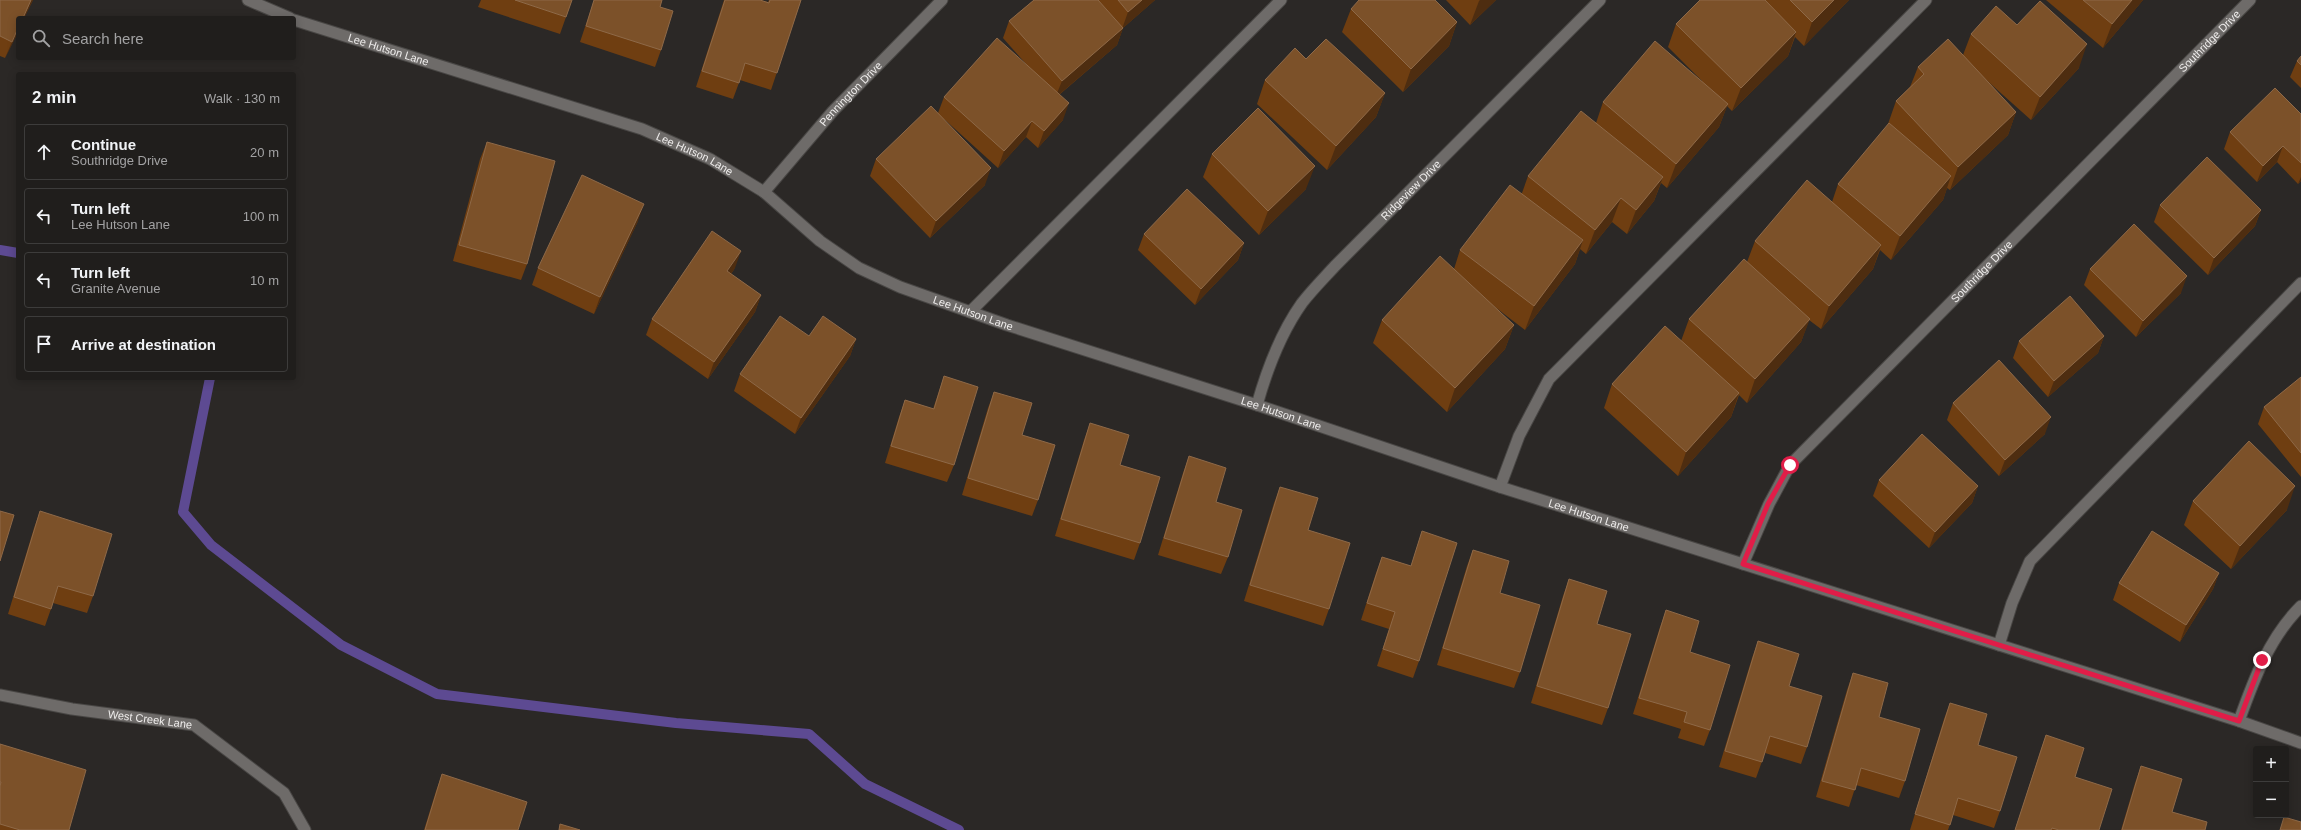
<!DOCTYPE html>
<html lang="en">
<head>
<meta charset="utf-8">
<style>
	:root { --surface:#201e1c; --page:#2d2b29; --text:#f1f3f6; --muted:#a2a2a3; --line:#3d3c3b }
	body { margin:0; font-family:Arial,sans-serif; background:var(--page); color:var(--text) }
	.controls { position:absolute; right:12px; bottom:12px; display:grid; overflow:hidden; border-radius:4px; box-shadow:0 2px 10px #0003 }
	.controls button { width:36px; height:36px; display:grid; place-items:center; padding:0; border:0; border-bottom:1px solid var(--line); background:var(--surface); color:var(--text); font:20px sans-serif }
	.stop { position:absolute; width:12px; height:12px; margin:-9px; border:3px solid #e11d48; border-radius:50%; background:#fff }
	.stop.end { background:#e11d48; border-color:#fff; box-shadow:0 1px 4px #0008 }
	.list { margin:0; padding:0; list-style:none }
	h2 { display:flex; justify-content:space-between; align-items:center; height:52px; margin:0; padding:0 16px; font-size:17px }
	h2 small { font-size:13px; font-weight:400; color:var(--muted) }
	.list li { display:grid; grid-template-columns:26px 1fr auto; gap:12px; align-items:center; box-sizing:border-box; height:56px; margin:0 8px 8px; padding:0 8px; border:1px solid var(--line); border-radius:4px }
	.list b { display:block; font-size:15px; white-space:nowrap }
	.list p { margin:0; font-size:13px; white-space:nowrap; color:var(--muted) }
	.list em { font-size:13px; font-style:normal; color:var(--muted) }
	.icon { flex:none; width:22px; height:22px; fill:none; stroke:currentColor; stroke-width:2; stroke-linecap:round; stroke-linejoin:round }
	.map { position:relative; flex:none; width:2301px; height:830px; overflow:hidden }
	.search { position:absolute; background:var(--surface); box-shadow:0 2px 10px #0003; left:16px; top:16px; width:280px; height:44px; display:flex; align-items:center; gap:10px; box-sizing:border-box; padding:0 14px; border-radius:4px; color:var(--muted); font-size:15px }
	.panel { position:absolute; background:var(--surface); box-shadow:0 2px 10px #0003; left:16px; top:72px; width:280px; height:308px; border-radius:4px }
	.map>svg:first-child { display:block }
</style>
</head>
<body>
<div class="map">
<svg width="2301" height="830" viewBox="0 0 2301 830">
	<rect width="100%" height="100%" fill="#2b2826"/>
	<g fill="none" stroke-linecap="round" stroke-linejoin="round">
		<path stroke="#5d4a92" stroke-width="10" d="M0,250L18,253
			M210,378L183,512L211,545L341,645L437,694L676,723L809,734L865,784L959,830"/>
		<defs>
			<path id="service" d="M970,312L1281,0
				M1500,487L1519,436L1549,379L1926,0
				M1999,645L2012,603L2030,561L2301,283"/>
			<g id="minor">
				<path d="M248,0L290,18"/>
				<path id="s1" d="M294,20L642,129L710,159L764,192L820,241L859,268L900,287L1007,325L1257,405L1500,487L2239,721L2301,743"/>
				<path id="s2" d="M764,192L833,111L942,0"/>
				<path id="s3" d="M1257,405C1267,369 1280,334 1302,303C1312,290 1324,278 1335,266L1600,0"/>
				<path id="s4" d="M1743,564L1769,504L1790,465L2250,0"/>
				<path id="s5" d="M0,695L72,709L194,725L284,793L305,830"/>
				<path d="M2239,721C2254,679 2269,638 2301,606"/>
			</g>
		</defs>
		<use href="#service" stroke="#484644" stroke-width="13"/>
		<use href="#minor" stroke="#484644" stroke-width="13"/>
		<use href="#service" stroke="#6e6b69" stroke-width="11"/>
		<use href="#minor" stroke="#6e6b69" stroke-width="11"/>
	</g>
	<path fill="#6f3e11" d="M0,0H33L24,18H18V32L5,58L0,56Z
		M481,0H572L560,34L478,7Z
		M594,0H662L660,7L661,50L655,67L580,42Z
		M724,0H760L768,2L769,0H801L771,90L740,80L733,99L696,87Z
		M1034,0H1155L1123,28L1117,45L1059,95L1063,120L1038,148L1026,137L998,168L944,119L985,185L930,238L870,176L876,159L938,113L944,97L1027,65L1003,38L1009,21Z
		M1446,0H1496L1470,25Z
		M1700,0H1849L1804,46L1795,37L1788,56L1732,111L1727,106L1719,127L1667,188L1661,183L1654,201L1627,234L1612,222L1586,254L1580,249L1575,264L1525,330L1491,304L1514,325L1505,349L1447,412L1373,343L1382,320L1454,269L1460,250L1522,193L1528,176L1596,123L1603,102L1702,81L1668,47L1676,24Z
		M2046,0H2143L2103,48Z
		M1351,9L1457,22L1449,46L1403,92L1342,32Z
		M2017,25L2079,68L2031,120L1984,78L2016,112L2008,135L1950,190L1947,188L1943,200L1891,260L1880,250L1873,269L1821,329L1809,320L1801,342L1747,403L1739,395L1731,417L1678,476L1604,408L1612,384L1681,341L1689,319L1747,262L1755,241L1832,202L1838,184L1888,125V124L1896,101L1910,87L1918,67L1963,55L1971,34Z
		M2301,56V88L2290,77L2297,61Z
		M1306,59L1385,93L1376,117L1327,170L1257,104L1265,80Z
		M2301,114V181L2298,184L2277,162L2257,182L2224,149L2230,132Z
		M487,142L527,264L521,280L453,261L480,159Z
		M1212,154L1306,189L1259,235L1203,177Z
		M2160,205L2261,210L2255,226L2208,275L2154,222Z
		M638,221L594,314L532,285L538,268Z
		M1144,234L1244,243L1238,260L1195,305L1138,250Z
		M735,268L731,274L761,295L755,312L708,379L646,335L652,319Z
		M2090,269L2181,293L2136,337L2084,285Z
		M809,336L856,339L850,356L795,434L734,391L740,374Z
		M2104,336L2098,353L2048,397L2013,358L2019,341Z
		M944,376L954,465L947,482L885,463L899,417L905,400L933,409Z
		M2301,377V477L2258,424L2264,407Z
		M994,392L1022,435L1038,500L1032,516L962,495L988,408Z
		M1953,403L2045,434L1999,476L1947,420Z
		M1090,423L1120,465L1140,543L1134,560L1055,536L1084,440Z
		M1189,456L1216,502L1228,557L1221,574L1158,555L1183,473Z
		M1879,480L1978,486L1972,503L1929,548L1873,496Z
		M1280,487L1308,530L1329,609L1323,626L1244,601L1274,503Z
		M2193,501L2287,510L2231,569L2184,525Z
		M40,511L93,596L87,613L53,603L45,626L8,614L34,528Z
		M1422,531L1419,661L1413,678L1377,666L1389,629L1361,620L1376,573L1382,557L1411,566Z
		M1473,550L1500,593L1520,672L1514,688L1437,665L1467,566Z
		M2219,573L2213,589L2180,642L2113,600L2119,583Z
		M1569,579L1597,624L1608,708L1602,725L1531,703L1563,596Z
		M1666,610L1690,652L1710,730L1704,746L1678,738L1681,729L1633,714L1660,627Z
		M1758,641L1789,686L1807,747L1801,764L1765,753L1756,778L1719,767L1752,658Z
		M1853,673L1879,717L1905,781L1899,798L1856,785L1849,807L1816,797L1847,690Z
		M1950,703L1978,745L2000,811L1994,828L1953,815L1948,830H1910L1944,719Z
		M2046,735L2075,777L2099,830H2015L2040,752Z
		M0,744L69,830H0Z
		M2141,766L2172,812L2205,830H2121L2135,783Z
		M442,774L518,830H424L436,791Z"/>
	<path fill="#4e2d10" d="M31,0H33L24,18H23Z
		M1142,0H1155L1123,28L1117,45L1055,98L1062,81L1122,29L1128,12Z
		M1480,0H1496L1470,25L1479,1Z
		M1834,0H1849L1804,46L1812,22Z
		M2132,0H2143L2103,48L2112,24Z
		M1457,22L1449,46L1403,92L1411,69Z
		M18,28V32L5,58L12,42Z
		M1796,32L1788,56L1732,111L1741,88Z
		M2087,44L2079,68L2031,120L2040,97Z
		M1385,93L1376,117L1327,170L1336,146Z
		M1069,103L1063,120L1038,148L1044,131Z
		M1728,104L1719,127L1667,188L1676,164Z
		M2016,112L2008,135L1950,190L1958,167Z
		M1032,121L1026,137L998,168L1004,151Z
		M2283,146L2277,162L2257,182L2263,166Z
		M1315,166L1306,189L1259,235L1268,211Z
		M991,168L985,185L930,238L936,221Z
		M1951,176L1943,200L1891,260L1900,236Z
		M1663,177L1654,201L1627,234L1636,210Z
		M2301,177V181L2298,184Z
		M1621,198L1612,222L1586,254L1595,230Z
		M644,204L638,221L594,314L600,297Z
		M2261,210L2255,226L2208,275L2214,258Z
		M1583,240L1575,264L1525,330L1534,306Z
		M1244,243L1238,260L1195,305L1201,289Z
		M1881,245L1873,269L1821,329L1829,306Z
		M741,251L735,268L721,288L727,271Z
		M2187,276L2181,293L2136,337L2143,321Z
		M761,295L755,312L708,379L714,362Z
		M1810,319L1801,342L1747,403L1755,379Z
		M1514,325L1505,349L1447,412L1455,388Z
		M2104,336L2098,353L2048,397L2054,381Z
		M856,339L850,356L795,434L801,418Z
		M1739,393L1731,417L1678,476L1686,452Z
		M2051,417L2045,434L1999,476L2005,460Z
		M1978,486L1972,503L1929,548L1935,532Z
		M2295,486L2287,510L2231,569L2240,546Z
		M2219,573L2213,589L2180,642L2186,625Z"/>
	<path fill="#7c5129" stroke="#8e6948" d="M0,0H31L23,18H18V28L12,42L0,36Z
		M515,0H572L566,17Z
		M594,0H662L660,7L673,11L661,50L586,26Z
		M725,0H760L769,3L770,0H801L777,73L745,63L739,83L702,71Z
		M1034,0H1098L1123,28L1062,81L1009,21Z
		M1118,0H1142L1128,12Z
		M1359,0H1435L1457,22L1411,69L1351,9Z
		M1700,0H1765L1796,32L1741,88L1676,24Z
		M1790,0H1834L1812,22Z
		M2083,0H2132L2112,24Z
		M2040,1L2087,44L2040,97L1971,34L1996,6L2017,25Z
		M997,38L1069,103L1044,131L1032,121L1004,151L944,97Z
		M1326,39L1385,93L1336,146L1265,80L1295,48L1306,59Z
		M1948,39L2016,112L1958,167L1896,101L1924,74L1918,67Z
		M1655,41L1728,104L1676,164L1603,102Z
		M2301,56V65L2297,61Z
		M2275,88L2301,114V163L2283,146L2263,166L2230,132Z
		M931,106L991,168L936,221L876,159Z
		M1258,108L1315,166L1268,211L1212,154Z
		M1581,111L1663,177L1636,210L1621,198L1595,230L1528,176Z
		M1889,123L1951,176L1900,236L1838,184Z
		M487,142L555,161L527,264L459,245Z
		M2207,157L2261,210L2214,258L2160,205Z
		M582,175L644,204L600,297L538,268Z
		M1807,180L1881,245L1829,306L1755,241Z
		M1510,185L1583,240L1534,306L1460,250Z
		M1187,189L1244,243L1201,289L1144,234Z
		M2134,224L2187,276L2143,321L2090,269Z
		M712,231L741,251L727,271L761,295L714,362L652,319Z
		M1440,256L1514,325L1455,388L1382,320Z
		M1744,259L1810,319L1755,379L1689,319Z
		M2070,296L2104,336L2054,381L2019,341Z
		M780,316L809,336L823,316L856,339L801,418L740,374Z
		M1665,326L1739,393L1686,452L1612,384Z
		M1999,360L2051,417L2005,460L1953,403Z
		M944,376L978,387L954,465L891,446L905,400L934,409Z
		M2301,377V453L2264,407Z
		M994,392L1032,403L1022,435L1055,445L1038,500L968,478Z
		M1090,423L1129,435L1120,465L1160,477L1140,543L1061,519Z
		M1922,434L1978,486L1935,532L1879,480Z
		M2249,441L2295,486L2240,546L2193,501Z
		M1189,456L1226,468L1216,502L1242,510L1228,557L1164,538Z
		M1280,487L1318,498L1308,530L1350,543L1329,609L1250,585Z
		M0,511L14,515L0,561Z
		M40,511L112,534L93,596L58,586L51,609L14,597Z
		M1422,531L1457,543L1419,661L1383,649L1395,612L1367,603L1382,557L1411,566Z
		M2152,531L2219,573L2186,625L2119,583Z
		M1473,550L1509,561L1500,593L1540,605L1520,672L1443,648Z
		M1569,579L1607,591L1597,624L1631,634L1608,708L1537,686Z
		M1666,610L1699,621L1690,652L1730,665L1710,730L1684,722L1687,712L1639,698Z
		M1758,641L1799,654L1789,686L1822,696L1807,747L1770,736L1762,762L1725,751Z
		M1853,673L1888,683L1879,717L1920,729L1905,781L1861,768L1855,790L1822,781Z
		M1950,703L1987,714L1978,745L2017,757L2000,811L1958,798L1950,825L1915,814Z
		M2046,735L2084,748L2075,777L2112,789L2099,830H2059L2052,828L2051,830H2015Z
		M0,744L86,770L69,830H20L0,824V786L1,782H0Z
		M2141,766L2182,779L2172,812L2207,822L2205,830H2122Z
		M442,774L527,802L518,830H425Z
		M2284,817L2301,822V830H2280Z
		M560,824L580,830H559Z"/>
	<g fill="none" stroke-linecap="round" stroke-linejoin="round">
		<path stroke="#e11d48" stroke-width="5" d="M1790,465L1768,504L1743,564L2239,721L2262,660"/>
	</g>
	<g text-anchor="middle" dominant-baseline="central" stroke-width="3.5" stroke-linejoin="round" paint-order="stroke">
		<g font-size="11" fill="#efedec" stroke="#211e1d">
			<text stroke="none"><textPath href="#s4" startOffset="706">Southridge Drive</textPath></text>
			<text stroke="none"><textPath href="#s1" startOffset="99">Lee Hutson Lane</textPath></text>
			<text stroke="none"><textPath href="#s2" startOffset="131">Pennington Drive</textPath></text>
			<text stroke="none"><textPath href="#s1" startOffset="423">Lee Hutson Lane</textPath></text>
			<text stroke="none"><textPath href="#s3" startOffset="269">Ridgeview Drive</textPath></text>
			<text stroke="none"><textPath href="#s4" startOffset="382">Southridge Drive</textPath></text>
			<text stroke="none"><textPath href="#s1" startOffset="747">Lee Hutson Lane</textPath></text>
			<text stroke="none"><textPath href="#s1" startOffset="1071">Lee Hutson Lane</textPath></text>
			<text stroke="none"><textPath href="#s1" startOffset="1395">Lee Hutson Lane</textPath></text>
			<text stroke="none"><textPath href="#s5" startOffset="152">West Creek Lane</textPath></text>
		</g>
	</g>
</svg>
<div class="controls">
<button>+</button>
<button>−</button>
</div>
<div class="stop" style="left:1790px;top:465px"></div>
<div class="stop end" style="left:2262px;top:660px"></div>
<div class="search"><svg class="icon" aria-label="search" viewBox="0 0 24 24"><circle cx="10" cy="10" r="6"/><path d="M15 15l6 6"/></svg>Search here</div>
<section class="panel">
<h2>2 min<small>Walk · 130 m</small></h2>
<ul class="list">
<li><svg class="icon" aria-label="ahead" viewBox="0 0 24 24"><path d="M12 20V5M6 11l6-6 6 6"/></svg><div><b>Continue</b><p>Southridge Drive</p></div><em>20 m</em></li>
<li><svg class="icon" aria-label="left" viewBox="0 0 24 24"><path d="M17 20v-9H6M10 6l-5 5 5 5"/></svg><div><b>Turn left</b><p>Lee Hutson Lane</p></div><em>100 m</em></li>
<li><svg class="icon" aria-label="left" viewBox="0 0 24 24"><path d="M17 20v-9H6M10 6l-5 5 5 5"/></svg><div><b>Turn left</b><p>Granite Avenue</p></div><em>10 m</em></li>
<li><svg class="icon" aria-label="arrive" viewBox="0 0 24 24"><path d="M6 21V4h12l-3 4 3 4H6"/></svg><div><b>Arrive at destination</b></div></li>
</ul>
</section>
</div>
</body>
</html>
